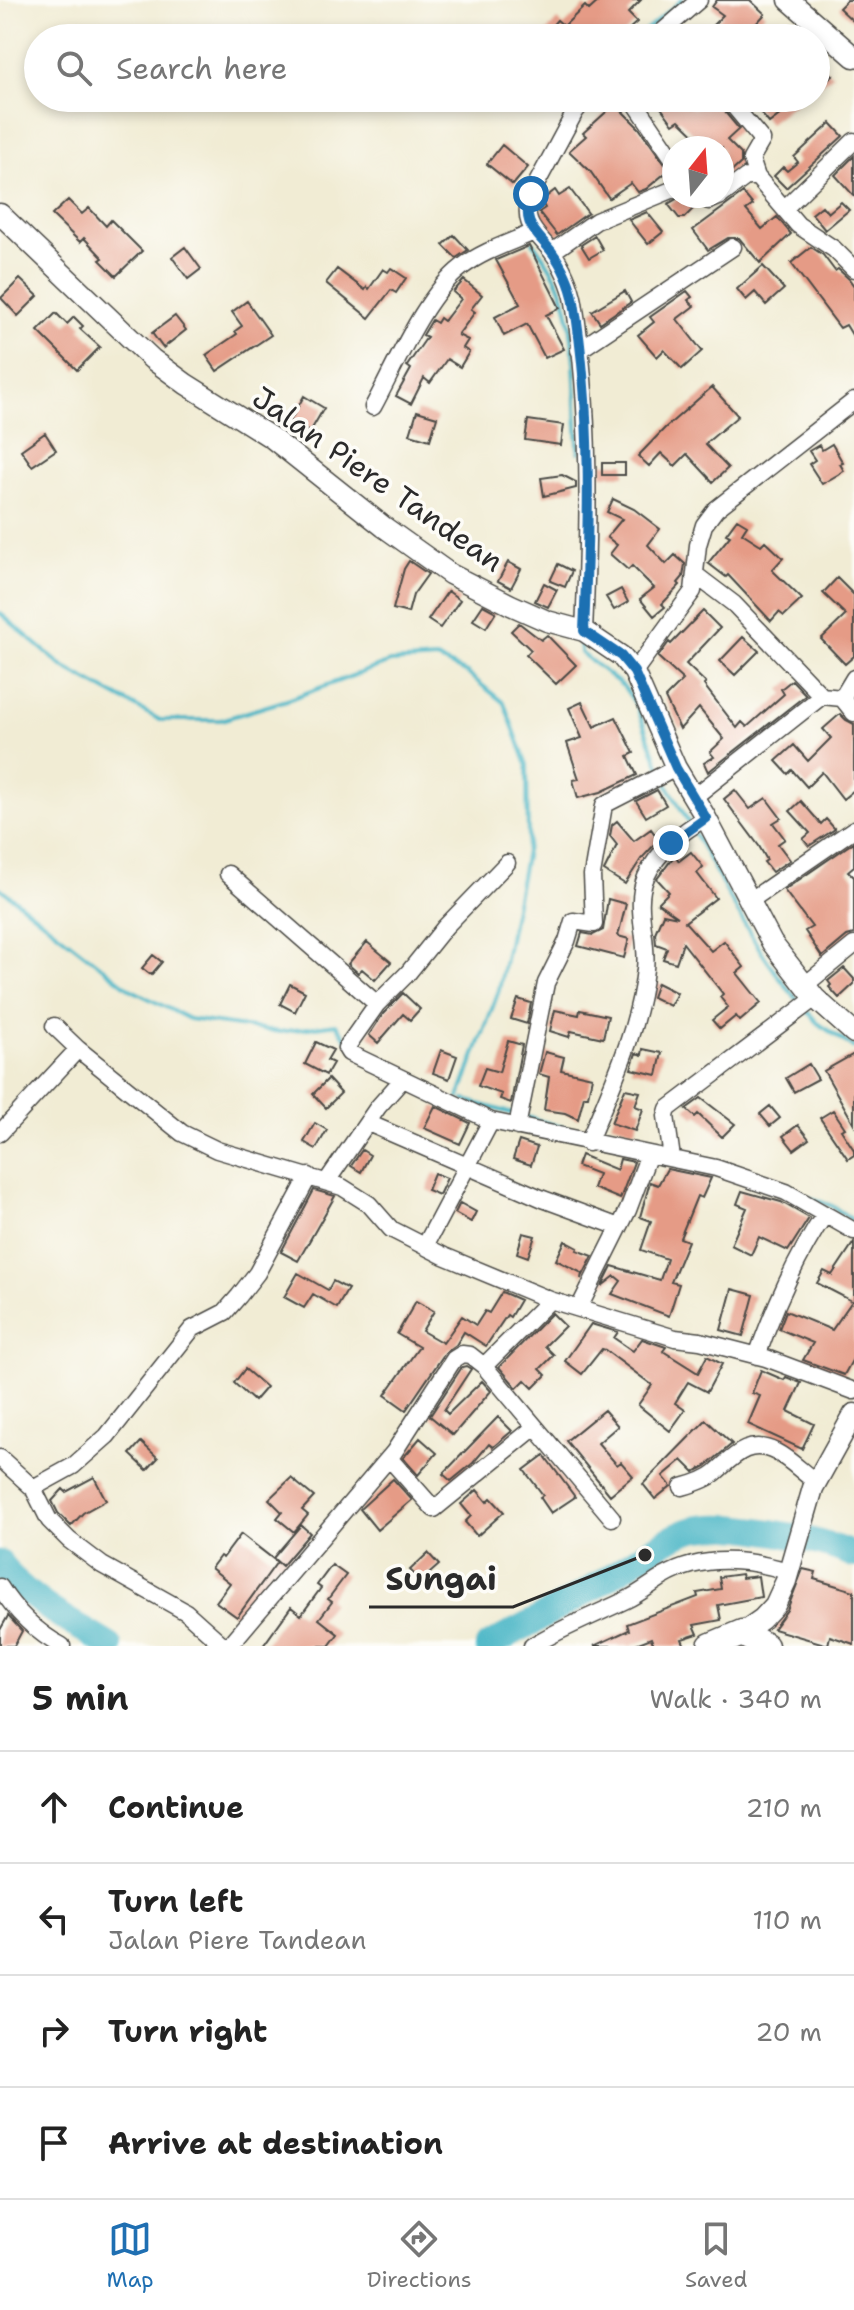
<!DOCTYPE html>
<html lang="en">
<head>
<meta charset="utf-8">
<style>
	:root { --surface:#fff; --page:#f2f2f2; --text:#222; --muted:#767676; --line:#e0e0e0; --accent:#1f6fb2 }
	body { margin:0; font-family:"Shantell Sans",sans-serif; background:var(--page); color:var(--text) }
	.compass { position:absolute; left:662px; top:136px; width:72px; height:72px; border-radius:50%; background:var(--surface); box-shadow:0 4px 12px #0003; rotate:17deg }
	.stop { position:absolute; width:24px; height:24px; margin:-18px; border:6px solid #1f6fb2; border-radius:50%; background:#fff }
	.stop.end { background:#1f6fb2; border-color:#fff; box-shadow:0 2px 8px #0008 }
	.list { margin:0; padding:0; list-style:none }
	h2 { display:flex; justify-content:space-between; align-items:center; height:104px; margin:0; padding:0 32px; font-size:34px }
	h2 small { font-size:26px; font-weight:400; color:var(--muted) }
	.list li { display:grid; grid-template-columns:52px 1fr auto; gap:24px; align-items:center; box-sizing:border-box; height:112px; padding:0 32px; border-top:2px solid var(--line) }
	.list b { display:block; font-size:30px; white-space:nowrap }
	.list p { margin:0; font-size:26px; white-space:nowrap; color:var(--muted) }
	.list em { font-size:26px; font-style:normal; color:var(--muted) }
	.icon { flex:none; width:44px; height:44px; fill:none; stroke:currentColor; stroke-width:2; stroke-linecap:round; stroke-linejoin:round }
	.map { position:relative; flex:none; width:854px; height:1646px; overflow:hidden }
	.search { position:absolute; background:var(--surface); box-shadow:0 4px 12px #0003; left:24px; right:24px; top:24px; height:88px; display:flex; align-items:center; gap:20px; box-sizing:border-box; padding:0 28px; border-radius:44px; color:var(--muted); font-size:30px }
	.sheet { height:552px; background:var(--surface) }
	nav { display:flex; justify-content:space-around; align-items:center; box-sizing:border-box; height:112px; border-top:2px solid var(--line); background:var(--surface); font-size:22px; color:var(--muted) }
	nav a { display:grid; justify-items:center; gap:4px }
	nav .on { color:var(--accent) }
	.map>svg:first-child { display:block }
</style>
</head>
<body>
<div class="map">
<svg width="854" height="1646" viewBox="0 0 854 1646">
	<rect width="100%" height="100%" fill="#fdfcf7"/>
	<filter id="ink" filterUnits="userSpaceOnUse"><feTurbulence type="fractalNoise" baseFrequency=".0125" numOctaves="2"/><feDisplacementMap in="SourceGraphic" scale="16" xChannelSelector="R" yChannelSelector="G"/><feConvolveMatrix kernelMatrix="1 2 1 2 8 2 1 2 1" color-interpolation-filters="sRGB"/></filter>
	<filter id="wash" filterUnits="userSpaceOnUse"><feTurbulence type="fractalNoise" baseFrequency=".006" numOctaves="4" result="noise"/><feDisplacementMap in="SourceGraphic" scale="32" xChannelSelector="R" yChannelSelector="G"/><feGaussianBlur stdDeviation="1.8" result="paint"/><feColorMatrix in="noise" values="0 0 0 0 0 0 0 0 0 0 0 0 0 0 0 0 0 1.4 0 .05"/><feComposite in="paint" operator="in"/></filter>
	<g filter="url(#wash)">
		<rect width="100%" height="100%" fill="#f1ecd4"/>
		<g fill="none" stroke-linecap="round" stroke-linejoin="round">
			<path stroke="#4ab6c6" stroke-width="4" d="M637,38L682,0
				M533,242C542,255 553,270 559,284C579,329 573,402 579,452
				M0,613L63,667L160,720H221L287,700L390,662L437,659L467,673L504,703L527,765L528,841L499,990L459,1098
				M580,636L581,653L624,687L636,705L661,770
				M664,779L689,823
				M693,831C726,889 756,954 800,1003
				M0,888L130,989L189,1019L280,1032L336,1024L348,1041
				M806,1010L819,1024L854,1048
				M465,1100L514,1114
				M523,1116L572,1130
				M811,1198L832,1206L854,1221"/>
			<path stroke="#4ab6c6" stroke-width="26" d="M0,1563C27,1601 72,1622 110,1646
				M488,1646C524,1626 561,1608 596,1586C620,1571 666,1537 691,1530C729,1519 817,1539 854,1555"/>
		</g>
		<g id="blocks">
			<path fill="#e59b86" d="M600,0H641L628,13L637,22L619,38H541L557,20L564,26L585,6L589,10Z
				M717,0H750L765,14L744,37L734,27L723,38H700L723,15L712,7Z
				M847,0H854V22L839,8Z
				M816,62L833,75L816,88Z
				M654,98H685L693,109L703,98H716L719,105L739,129L727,140L741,154V163L728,175L722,169V148H708L679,120L673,124Z
				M765,98H802L769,123L755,106Z
				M615,104L639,128L669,170L646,189L638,192L631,183L609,198L590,171L569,151L586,136L583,133Z
				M831,123L843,136L786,188L774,176L783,167L787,171L798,162L794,157Z
				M502,145L528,167L513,185L487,164Z
				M854,156V196L835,175Z
				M570,189L588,213L557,235L539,212L545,208L541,201L555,190L559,196Z
				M743,193L753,205L746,210L762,229L777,217L791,234L760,263L739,238H728L708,250L693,230Z
				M682,196H686L689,203L695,207L684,218H679L668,204Z
				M68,200L82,214L89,208L106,226L111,220L142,251L116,276L100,260L103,258L84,238L80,242L52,215Z
				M841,202L849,210L825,230L812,214L822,206L828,213Z
				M647,212L663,232L648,244L629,220Z
				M454,235L468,250L456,258L443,245Z
				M595,236L603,250L589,258L581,245Z
				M529,246L560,308L546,315L564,349L545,358L527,324L504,336L495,317L520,304L496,260Z
				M185,247L201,269L188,279L172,257Z
				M811,247L823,255L835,271L838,269L849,279L854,286V338L846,325L840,328L791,263Z
				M763,266L784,289L766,305L755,292L746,300L737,289Z
				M391,268L406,278L396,293L391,290L369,318L326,283L337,269L365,290L367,287L369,289L383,269L388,272Z
				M20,279L38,296L18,316L1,298Z
				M464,280L482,295L471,309L475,312L458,335L468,340L463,348L469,352L460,367L447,359L430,383L424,378L411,404L396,396L411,369L407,366L427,337L423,335L432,320L437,323L440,318L444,321L461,299L453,292Z
				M625,291L631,302L600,323L592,311Z
				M687,291L692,297L688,300L694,306L677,319L702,351L682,369L664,350L657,357L638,335L654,322L650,317Z
				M247,301L271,335L217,371L206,355L237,334L235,331L242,326L232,312Z
				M56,313L67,324L74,317L83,326L80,329L100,347L77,370L38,331Z
				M175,316L186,330L163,348L152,333Z
				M712,387L738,416L705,444L728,468L713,482L687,454L675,466L661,453L649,466L638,456L665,428Z
				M304,396L324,408L310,432L290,421Z
				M417,411L437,417L430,440L410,434Z
				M528,420L564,425L561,445L525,440Z
				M45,433L56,450L32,466L21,450Z
				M832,444L843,463L840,464L844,471L822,484L809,464L815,460L809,451L819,445L822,450Z
				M602,463H625V475H602Z
				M562,475L576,482V488L544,496L541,478Z
				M613,499L634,509L660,529L648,545L666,564L675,555L685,564L683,577L678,583L680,585L662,604L665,607L654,616L640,599L654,588L632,566L628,570L610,554L617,545L607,537L622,519L607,512Z
				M737,519L747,525L742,533L761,545L765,541L783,558L772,570L802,599L784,616L779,612L771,621L728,575L726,577L708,563L730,536L726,534Z
				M409,561L428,574L413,595L408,613L393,609L404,569Z
				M508,562L521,569L511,588L498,581Z
				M558,564L572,571L565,587L550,581Z
				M837,578L854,595V656L845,664L821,639L846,615L823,593Z
				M544,583L557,590L548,607L535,601Z
				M621,589L628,602L614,610L606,597Z
				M448,591L460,600L440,628L428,620Z
				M483,605L496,612L486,628L473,620Z
				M703,611L720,628L686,664L706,683L704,685L737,728L742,722L747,727L784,694L781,689L792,680L806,695L708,772L704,763L714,757L710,752L724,739L699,708L680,729L665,698L683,680L658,657L669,642L671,644Z
				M519,623L541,640L547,635L576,665L556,684L526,655L531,650L511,631Z
				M743,637L759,651L735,675L720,661Z
				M582,702L594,727L616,717L634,753L628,756L637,775L601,792L578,798L573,780L579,779L567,743L582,738L569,708Z
				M840,714L846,720L854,724V790L843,799L822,772L807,787L792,770L788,774L776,761L794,745L808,761L831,738L823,729Z
				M657,790L666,805L646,817L636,801Z
				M735,790L750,809L766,798L781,818L773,823L785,839L778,844L790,860L772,872L764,862L767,860L759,846L724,799Z
				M801,801L821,824L826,819L835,829L809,846L803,839L810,833L790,811Z
				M617,821L634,841L651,829L659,840L641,859L625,884L604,871L617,845L610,836L612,825Z
				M854,842V866L848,871L854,877V934L847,936L822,957L805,931L812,927L784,890Z
				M691,852L703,867L697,873L716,898L685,922L711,951L724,941L744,967L737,973L761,1003L740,1021L736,1016L720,1029L712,1020L728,1007L720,997L723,994L683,943L676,963L663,959L667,948L656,944L655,933L663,914L678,917L658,903L669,892L657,879L675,855L679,861Z
				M608,899L626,904L618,936L629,939L624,958L578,946L582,933L593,935L603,930Z
				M367,942L391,962L375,980L362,969L358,973L348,964Z
				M153,955L162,962L151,975L142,968Z
				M844,968L854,979V984L839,998L829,987L831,985L828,981Z
				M657,983L677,993L670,1006L652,997Z
				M290,984L305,992L295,1012L280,1004Z
				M403,993L420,1009L410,1020L403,1014L378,1043L369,1035L383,1014Z
				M518,999L531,1003L527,1024L511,1019Z
				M555,1010L579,1015L580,1010L608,1016L603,1038L571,1031L569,1037L550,1031Z
				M508,1041L522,1045L511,1103L500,1099L502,1094L478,1086L485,1068L499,1072Z
				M316,1042L333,1050L327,1060L333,1063L326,1075L305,1064Z
				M643,1049L662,1053L657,1075L631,1069L636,1053L642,1055Z
				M441,1050L457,1056L449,1079L433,1073Z
				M545,1052L564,1057L561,1070L592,1077L588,1096H584L578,1119L565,1113L544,1110L549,1077L539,1074Z
				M854,1054V1124L824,1071Z
				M809,1064L818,1079L794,1092L786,1078Z
				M328,1079L341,1093L326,1108L313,1094Z
				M625,1089L640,1092L635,1106L643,1109L635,1131L611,1123Z
				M701,1098L735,1124L722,1137L698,1114L695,1117L686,1109Z
				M435,1106L470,1123L460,1144L424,1128Z
				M770,1106L780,1118L770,1126L760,1114Z
				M833,1110L845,1128L841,1130L854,1150V1155L848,1159L820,1118Z
				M315,1123L327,1130L316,1149L304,1142Z
				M798,1125L809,1139L794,1150L783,1136Z
				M519,1141L537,1147L531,1165L513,1159Z
				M362,1150L370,1155L361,1172L351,1166Z
				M581,1155L617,1170L620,1159L634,1162L620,1199L593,1188L598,1174L577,1166Z
				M667,1169L711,1178L702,1198L697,1196L680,1238L688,1241L671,1282L679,1284L669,1316L612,1294L621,1281L615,1276L602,1286L612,1266L660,1280L667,1259L641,1250L651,1221L640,1217L650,1182L658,1185Z
				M434,1173L447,1178L439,1195L427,1190Z
				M314,1190L335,1196L298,1261L281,1252Z
				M742,1191L781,1202L809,1218L788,1251L759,1237L751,1255L731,1245L747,1208L737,1204Z
				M460,1203L476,1212L471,1222L455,1213Z
				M523,1233L535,1236L528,1257L517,1253Z
				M565,1241L578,1248L577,1250L593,1256L581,1279L582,1273L556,1260Z
				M854,1242V1357L844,1375L803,1360L813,1343L779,1329L786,1311L832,1330L852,1301L817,1283L824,1271L832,1275Z
				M298,1273L328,1290L333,1281L348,1289L337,1308L313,1294L304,1308L284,1297Z
				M732,1289L754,1295L743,1336L721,1330Z
				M502,1292L520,1300L510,1317L507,1315L486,1346L464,1332L456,1345L445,1353L406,1410L385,1395L419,1347L397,1334L416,1301L434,1311L422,1331L443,1343L462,1316L476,1325L485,1311L489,1313Z
				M552,1313L565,1326L545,1346L554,1355L540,1369L546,1375L533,1388L525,1380L517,1388L499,1367Z
				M591,1324L618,1332L614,1338L633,1351L642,1339L666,1347L663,1351L698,1373L707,1356L722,1364L707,1392L688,1382L675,1403L685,1410L670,1431L638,1405L652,1385L605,1350L602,1349L582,1374L565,1361Z
				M466,1366L471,1369L444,1410L448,1414L482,1381L491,1391L453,1435L430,1416L462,1367Z
				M245,1369L266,1387L254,1401L234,1383Z
				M761,1370L784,1380L786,1377L801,1383L788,1411L814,1424L802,1449L748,1424L760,1396L752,1393Z
				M604,1410L618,1426L598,1443L617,1465L621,1462L633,1476L610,1495L566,1441Z
				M498,1417L512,1431L493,1447L489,1444L473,1463L451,1481L443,1474Z
				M706,1420L732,1444L706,1466L694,1472L682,1460L663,1476L671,1486L655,1499L643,1484Z
				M420,1438L437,1453L418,1475L403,1458Z
				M141,1442L158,1458L147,1470L130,1454Z
				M544,1455L575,1497L551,1513L540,1497L543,1495L524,1470Z
				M94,1477L106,1500L83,1513L71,1526L58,1513L52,1501L63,1489L66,1492Z
				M291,1478L314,1497L302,1510L308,1515L294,1532L277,1518L282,1512L269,1499Z
				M393,1479L412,1500L377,1530L360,1509Z
				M477,1490L487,1502L491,1498L504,1512L477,1536L465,1522L471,1516L461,1504Z
				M301,1525L310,1533L282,1566L273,1558Z
				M241,1534L277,1562L237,1617L216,1602L230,1583L211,1568L220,1556L223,1558Z
				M428,1553L439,1565L421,1581L410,1570Z
				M332,1565L346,1575L328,1599L332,1602L319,1619L338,1634L329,1646H263L291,1607L301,1615L321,1588L317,1585Z
				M803,1569L816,1572L814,1579L854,1591V1644L830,1636L828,1645L773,1629L787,1610Z
				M741,1574L742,1578L758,1576L761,1597L718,1605L721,1620L694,1625L698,1634L682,1639L685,1646H654L651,1638L631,1646H594L629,1630L627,1624L698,1597L697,1593L721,1589L719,1577Z
				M8,1616L22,1631L14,1646H0V1630Z"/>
		</g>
	</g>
	<g filter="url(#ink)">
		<use href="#blocks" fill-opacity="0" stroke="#494844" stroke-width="2"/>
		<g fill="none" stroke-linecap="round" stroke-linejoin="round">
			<defs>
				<path id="minor" d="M655,38L699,0
					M632,98L674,160
					M727,98L762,140L751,159L757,177
					M722,195L746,177H757L798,225L834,249L854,269
					M697,196L709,201L721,196
					M786,207L854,141
					M552,252L596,221L674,189
					M579,350L733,247
					M373,407C396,365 424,296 462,267C483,251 509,243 534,232
					M697,576L734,604L822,696L842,698L854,713
					M584,631C589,521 591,410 574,302C571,285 562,265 552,252C535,231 521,224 531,194L575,112L586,98
					M634,672L693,591L698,545L704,525L716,509L854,401
					M842,698L854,678
					M694,797L822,696
					M507,863L445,927L408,973L377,1004L346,1048L349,1053L491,1121L716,1168L786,1192L854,1231
					M228,874L377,1004
					M751,900L854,829
					M805,985L854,945
					M54,1026L78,1049L182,1133L217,1150L342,1187L369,1204L391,1229L444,1256L550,1300L675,1338L700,1341L766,1358L854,1391
					M368,1123L543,1199L619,1227
					M517,1127L546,983L567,941L573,921L594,924L592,875L604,805L676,768
					M0,1133L78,1049
					M588,1143C611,1087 639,1029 645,969C649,939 633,906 646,877C657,852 682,831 706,818
					M672,1158L666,1116L668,1109L815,998
					M327,1181L378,1107L402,1080
					M425,1246L491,1121
					M550,1300L484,1366L612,1518
					M579,1308L628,1210L649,1154
					M757,1356C775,1305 795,1259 825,1214
					M0,1458L33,1488L49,1520L69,1540L102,1565L186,1612L224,1646
					M389,1458L434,1509L535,1427
					M682,1487C693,1484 707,1480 716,1472C734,1456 749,1438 776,1452C790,1459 803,1473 816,1482
					M33,1488L73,1466L107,1436L192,1329L225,1312L239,1296L257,1273L309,1176
					M0,1587C14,1610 38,1634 62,1646
					M229,1646L394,1452L454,1359L462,1354L470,1355L484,1366
					M532,1646C561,1628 595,1615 626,1600C639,1594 650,1585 663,1577C703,1554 746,1559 788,1571"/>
				<path id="tertiary" d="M789,0L854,57
					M0,214L152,359L186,384L272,438L384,527L450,574L511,605L547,621L584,631L621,656L634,672L676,768L706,818L772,943L815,998L854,1033
					M742,1633L762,1619L775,1605L786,1581L813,1488L854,1414"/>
				<path id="trunk" d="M711,1646L742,1633L765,1646"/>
			</defs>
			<use href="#minor" stroke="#494844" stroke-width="19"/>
			<use href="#tertiary" stroke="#494844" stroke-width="23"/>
			<use href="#trunk" stroke="#494844" stroke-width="29"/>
			<use href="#minor" stroke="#fff" stroke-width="16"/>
			<use href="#tertiary" stroke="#fff" stroke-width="20"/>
			<use href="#trunk" stroke="#fff" stroke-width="26"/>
		</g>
	</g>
	<g fill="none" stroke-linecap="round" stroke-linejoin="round" filter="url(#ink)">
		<path stroke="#1f6fb2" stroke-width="10" d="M531,194C521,224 535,231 552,252C562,265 571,285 574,302C592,410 589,521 584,631L621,656L634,672L676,768L706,818L671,843"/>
	</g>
	<g text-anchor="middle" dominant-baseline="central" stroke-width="7" stroke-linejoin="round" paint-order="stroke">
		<g font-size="30" fill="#2b2b2b" stroke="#fdfcf7">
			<text transform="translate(378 479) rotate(35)">Jalan Piere Tandean</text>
		</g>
	</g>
	<path fill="none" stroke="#2b2b2b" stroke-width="3" d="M645 1555L513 1607H369"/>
	<circle fill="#2b2b2b" stroke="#fdfcf7" stroke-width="3" cx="645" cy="1555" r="8"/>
	<g font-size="32" text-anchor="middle" font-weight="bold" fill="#2b2b2b" stroke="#fdfcf7" stroke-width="7" stroke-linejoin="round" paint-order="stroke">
		<text x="441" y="1590">Sungai</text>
	</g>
</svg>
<svg class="compass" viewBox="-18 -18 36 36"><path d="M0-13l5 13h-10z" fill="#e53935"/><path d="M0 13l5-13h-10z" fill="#767676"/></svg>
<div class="stop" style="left:531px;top:194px"></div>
<div class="stop end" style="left:671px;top:843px"></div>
<div class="search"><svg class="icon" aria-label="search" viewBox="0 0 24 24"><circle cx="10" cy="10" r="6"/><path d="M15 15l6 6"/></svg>Search here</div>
</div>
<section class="sheet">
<h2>5 min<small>Walk · 340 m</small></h2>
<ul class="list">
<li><svg class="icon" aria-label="ahead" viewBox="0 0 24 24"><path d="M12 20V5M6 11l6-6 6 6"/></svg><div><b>Continue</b></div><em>210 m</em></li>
<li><svg class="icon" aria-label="left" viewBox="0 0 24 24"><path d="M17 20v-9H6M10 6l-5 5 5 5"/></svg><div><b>Turn left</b><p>Jalan Piere Tandean</p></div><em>110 m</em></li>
<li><svg class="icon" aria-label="right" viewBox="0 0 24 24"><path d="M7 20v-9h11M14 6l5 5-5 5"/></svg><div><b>Turn right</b></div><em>20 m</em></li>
<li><svg class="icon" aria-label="arrive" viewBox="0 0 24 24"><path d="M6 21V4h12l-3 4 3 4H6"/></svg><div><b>Arrive at destination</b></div></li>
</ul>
</section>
<nav>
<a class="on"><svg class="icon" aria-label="map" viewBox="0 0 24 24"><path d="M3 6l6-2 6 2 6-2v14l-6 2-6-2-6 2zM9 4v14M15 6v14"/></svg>Map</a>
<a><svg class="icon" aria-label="directions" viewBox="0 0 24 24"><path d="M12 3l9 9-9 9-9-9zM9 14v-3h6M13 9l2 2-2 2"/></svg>Directions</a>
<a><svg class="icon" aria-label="saved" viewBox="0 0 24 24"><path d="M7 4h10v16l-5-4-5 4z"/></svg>Saved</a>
</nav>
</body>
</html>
